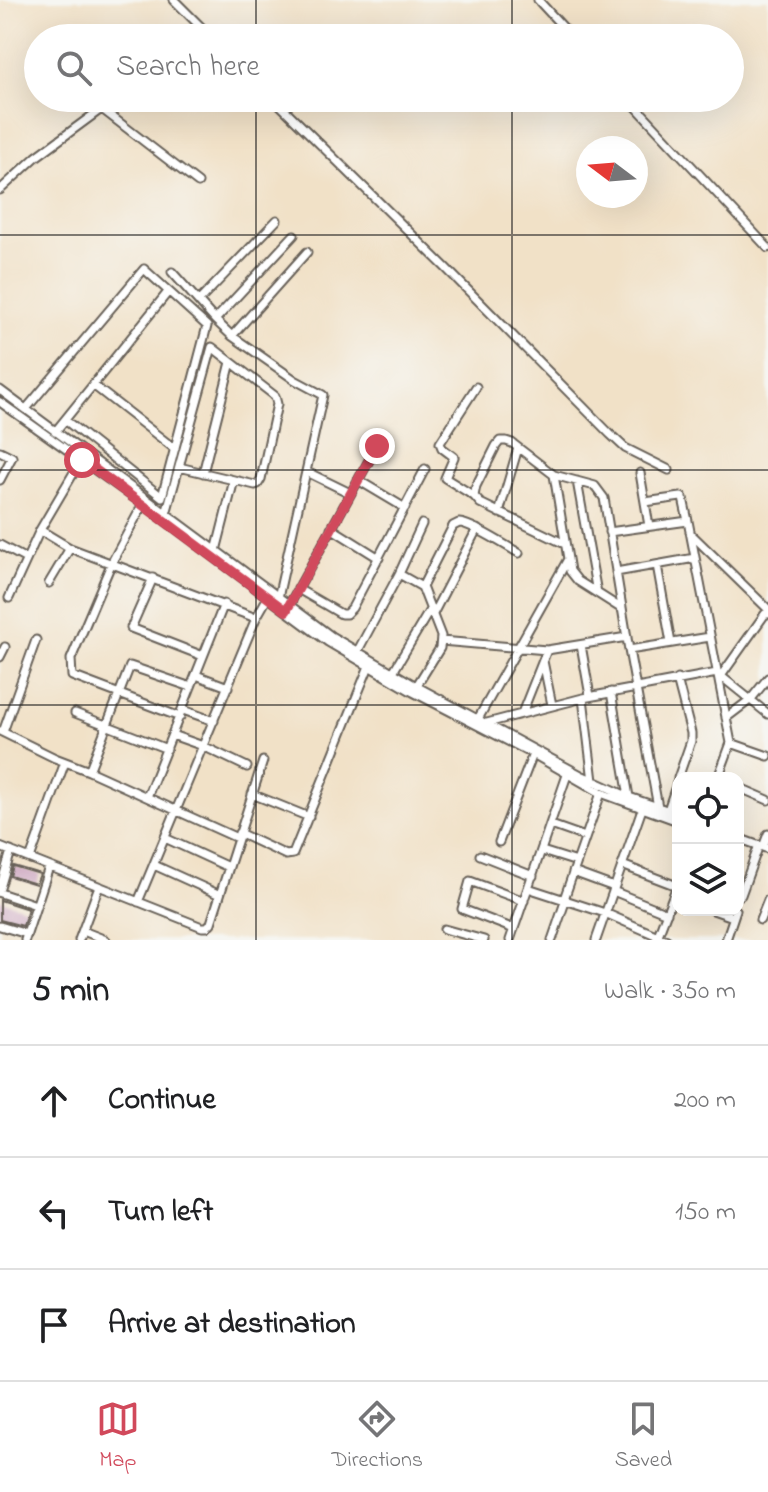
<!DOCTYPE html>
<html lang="en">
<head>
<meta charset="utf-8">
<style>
	:root { --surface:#fff; --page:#f2f2f2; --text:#202124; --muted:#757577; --line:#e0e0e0; --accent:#d1495b }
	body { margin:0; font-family:"Indie Flower",sans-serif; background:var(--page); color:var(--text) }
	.controls { position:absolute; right:24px; bottom:24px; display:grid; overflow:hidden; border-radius:16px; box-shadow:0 8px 32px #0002 }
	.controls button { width:72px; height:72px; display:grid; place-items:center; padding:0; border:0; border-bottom:2px solid var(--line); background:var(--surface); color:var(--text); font:40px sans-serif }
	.compass { position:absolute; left:576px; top:136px; width:72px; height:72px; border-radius:50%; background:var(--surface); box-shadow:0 8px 32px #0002; rotate:286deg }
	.stop { position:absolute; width:24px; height:24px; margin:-18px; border:6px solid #d1495b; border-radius:50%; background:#fff }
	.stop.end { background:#d1495b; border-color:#fff; box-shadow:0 2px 8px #0008 }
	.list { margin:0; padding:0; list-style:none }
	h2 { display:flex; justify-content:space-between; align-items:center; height:104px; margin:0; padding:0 32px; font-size:34px }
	h2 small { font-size:26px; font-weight:400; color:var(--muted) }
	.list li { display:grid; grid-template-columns:52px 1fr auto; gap:24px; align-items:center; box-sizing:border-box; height:112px; padding:0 32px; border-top:2px solid var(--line) }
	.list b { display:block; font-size:30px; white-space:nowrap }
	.list em { font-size:26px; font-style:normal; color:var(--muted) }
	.icon { flex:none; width:44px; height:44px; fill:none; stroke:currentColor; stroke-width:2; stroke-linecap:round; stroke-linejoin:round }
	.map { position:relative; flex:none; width:768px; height:940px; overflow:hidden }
	.search { position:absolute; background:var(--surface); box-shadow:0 8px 32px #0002; left:24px; right:24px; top:24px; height:88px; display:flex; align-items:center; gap:20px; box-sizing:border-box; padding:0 28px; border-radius:44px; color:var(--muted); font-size:30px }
	.sheet { height:440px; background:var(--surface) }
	nav { display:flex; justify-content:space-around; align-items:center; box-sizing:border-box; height:112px; border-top:2px solid var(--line); background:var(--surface); font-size:22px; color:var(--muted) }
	nav a { display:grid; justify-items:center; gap:4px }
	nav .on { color:var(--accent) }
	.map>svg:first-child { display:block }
</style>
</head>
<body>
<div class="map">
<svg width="768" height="940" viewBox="0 0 768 940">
	<rect width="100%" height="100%" fill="#f6f6f2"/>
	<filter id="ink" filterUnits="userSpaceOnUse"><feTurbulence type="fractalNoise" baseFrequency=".0125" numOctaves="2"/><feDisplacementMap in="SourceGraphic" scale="16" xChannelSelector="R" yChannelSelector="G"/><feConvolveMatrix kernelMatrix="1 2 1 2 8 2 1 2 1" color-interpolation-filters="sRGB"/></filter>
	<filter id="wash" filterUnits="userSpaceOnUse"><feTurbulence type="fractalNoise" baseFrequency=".006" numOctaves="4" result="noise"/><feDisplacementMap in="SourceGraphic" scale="32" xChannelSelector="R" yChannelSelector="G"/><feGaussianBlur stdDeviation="1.8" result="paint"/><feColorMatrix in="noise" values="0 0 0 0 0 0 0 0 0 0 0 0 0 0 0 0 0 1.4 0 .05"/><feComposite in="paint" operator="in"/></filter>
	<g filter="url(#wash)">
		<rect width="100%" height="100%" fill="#f1e1c7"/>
		<g id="blocks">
			<path fill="#cba1bd" d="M13,866L40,874L36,884L10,876Z
				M0,900L28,909L23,926L0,920Z"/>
		</g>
	</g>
	<g filter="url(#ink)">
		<use href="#blocks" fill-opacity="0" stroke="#676158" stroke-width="2"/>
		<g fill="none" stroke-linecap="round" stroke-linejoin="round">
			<defs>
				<path id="street" d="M174,0L212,38
					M538,0L573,38
					M273,98L445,267L610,434L625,448L669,470
					M628,98L768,248
					M102,109L198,183
					M0,190L36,157L112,101
					M172,272L215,320L232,336L295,380L323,395L278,598
					M199,301L277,220
					M215,320L294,235
					M232,336L307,252
					M93,385L175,449
					M0,390L331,636L416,686L583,776L629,797L678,814
					M0,402L143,504L328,642L413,692L533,754L601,793L678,821
					M26,409L144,269L207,326L162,497L65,420
					M55,432L168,292
					M0,451L12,457L0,480
					M83,457L40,530L70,548L256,618L138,902
					M307,472L350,493
					M203,473L231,362
					M640,473L649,526
					M554,475L570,571L578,581L622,609
					M358,480L405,508
					M577,481L597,593
					M474,496L445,478L454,457L442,448L440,443L476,387
					M645,502L681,497L683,498L688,521
					M143,504L112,562L71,659L72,676L180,717
					M499,513L518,448
					M166,514L212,347L275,396L277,404L261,479L258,484L255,485L179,467
					M331,528L379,558
					M609,532L688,521L731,743L718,778
					M692,535L768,609
					M565,544L480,503L474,496L476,486L496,446L500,441H506L512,443L554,475L595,486L604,498L629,650L658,807
					M0,545L26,559
					M216,551L234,480
					M657,565L671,643
					M616,572L695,558
					M399,574L422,587L441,636L440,648L414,690
					M153,578L131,628L203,656
					M49,583L70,548
					M422,587L453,526C455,525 457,524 459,523C469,522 508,547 519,553
					M298,589L341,614H346L352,608L425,469
					M9,598L40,530
					M287,609L377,446
					M433,614L477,529
					M256,618L268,597
					M441,641L547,650L627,637
					M581,645L590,696
					M629,650L710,637
					M355,656L399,574L422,524
					M0,657L5,647
					M543,661L552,705
					M393,672L431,608
					M196,675L228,687
					M721,676L765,614H768
					M677,679L691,733V741L678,778
					M611,692L629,797
					M583,698L593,781
					M183,710L214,721
					M75,713L167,749
					M522,713L547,650
					M726,718L751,699L768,678
					M478,719L568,559
					M487,723L583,698L717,673L768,714
					M0,731L55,758L89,771L237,838
					M3,732L36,640
					M172,735L203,746L247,767
					M731,743L768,756
					M89,771L130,666L191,687
					M738,787L768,800
					M252,794L309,817
					M147,797L224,604
					M668,810L678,780
					M551,825L585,837
					M239,833L286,855L293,854L369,666
					M165,838L228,867
					M738,838L768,849
					M499,842L533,754
					M0,847L202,927H207L211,923L220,895L263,761
					M763,847L768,834
					M542,851L577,862
					M480,855L533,876
					M30,859L65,762
					M154,865L220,895
					M622,865L677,886
					M573,872L614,887
					M0,888L11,851
					M528,888L605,913L667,940
					M613,891L667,913
					M0,893L36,905
					M738,893L741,895L759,845
					M564,899L601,793
					M713,910L733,917
					M760,920L768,900
					M0,926L27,934
					M444,929L484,940
					M514,929L462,909L470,881L524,901
					M83,931L106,940
					M657,938L678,883
					M25,940L49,867
					M79,940L99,886
					M510,940L567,775
					M552,940L566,899
					M596,940L643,806
					M726,940L736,910"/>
			</defs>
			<use href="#street" stroke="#676158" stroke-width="11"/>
			<use href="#street" stroke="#fff" stroke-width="7"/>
		</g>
	</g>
	<g fill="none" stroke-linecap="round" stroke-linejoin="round" filter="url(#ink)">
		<path stroke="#d1495b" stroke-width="10" d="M82,460L286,611L377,446"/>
	</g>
	<path fill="none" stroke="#1c1c1c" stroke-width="2" stroke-opacity="0.55" d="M256,0V38M512,0V38M256,98V940M512,98V940M0,235H768M0,470H768M0,705H768"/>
</svg>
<div class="controls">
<button><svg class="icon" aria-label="locate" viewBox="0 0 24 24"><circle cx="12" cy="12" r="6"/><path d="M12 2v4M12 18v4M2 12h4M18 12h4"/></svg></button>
<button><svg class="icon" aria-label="layers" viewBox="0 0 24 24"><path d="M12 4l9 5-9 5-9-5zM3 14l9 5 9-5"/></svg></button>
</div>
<svg class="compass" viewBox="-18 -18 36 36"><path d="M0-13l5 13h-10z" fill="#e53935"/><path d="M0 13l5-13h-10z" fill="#757577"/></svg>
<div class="stop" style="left:82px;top:460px"></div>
<div class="stop end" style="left:377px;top:446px"></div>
<div class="search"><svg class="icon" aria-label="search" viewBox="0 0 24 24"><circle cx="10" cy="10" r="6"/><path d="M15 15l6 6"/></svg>Search here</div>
</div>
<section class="sheet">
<h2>5 min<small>Walk · 350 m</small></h2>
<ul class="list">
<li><svg class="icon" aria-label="ahead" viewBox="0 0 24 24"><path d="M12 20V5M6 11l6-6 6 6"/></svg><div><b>Continue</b></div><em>200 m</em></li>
<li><svg class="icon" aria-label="left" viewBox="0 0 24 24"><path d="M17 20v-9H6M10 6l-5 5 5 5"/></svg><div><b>Turn left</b></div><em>150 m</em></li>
<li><svg class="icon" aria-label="arrive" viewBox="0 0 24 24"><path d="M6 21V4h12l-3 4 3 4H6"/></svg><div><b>Arrive at destination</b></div></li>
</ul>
</section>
<nav>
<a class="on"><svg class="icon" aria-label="map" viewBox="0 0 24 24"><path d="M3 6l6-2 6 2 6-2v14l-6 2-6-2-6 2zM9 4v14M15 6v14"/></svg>Map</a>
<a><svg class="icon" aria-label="directions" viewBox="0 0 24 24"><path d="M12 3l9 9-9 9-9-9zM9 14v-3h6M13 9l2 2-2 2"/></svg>Directions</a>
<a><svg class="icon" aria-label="saved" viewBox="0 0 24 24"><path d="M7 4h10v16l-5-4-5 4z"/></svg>Saved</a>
</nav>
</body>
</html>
